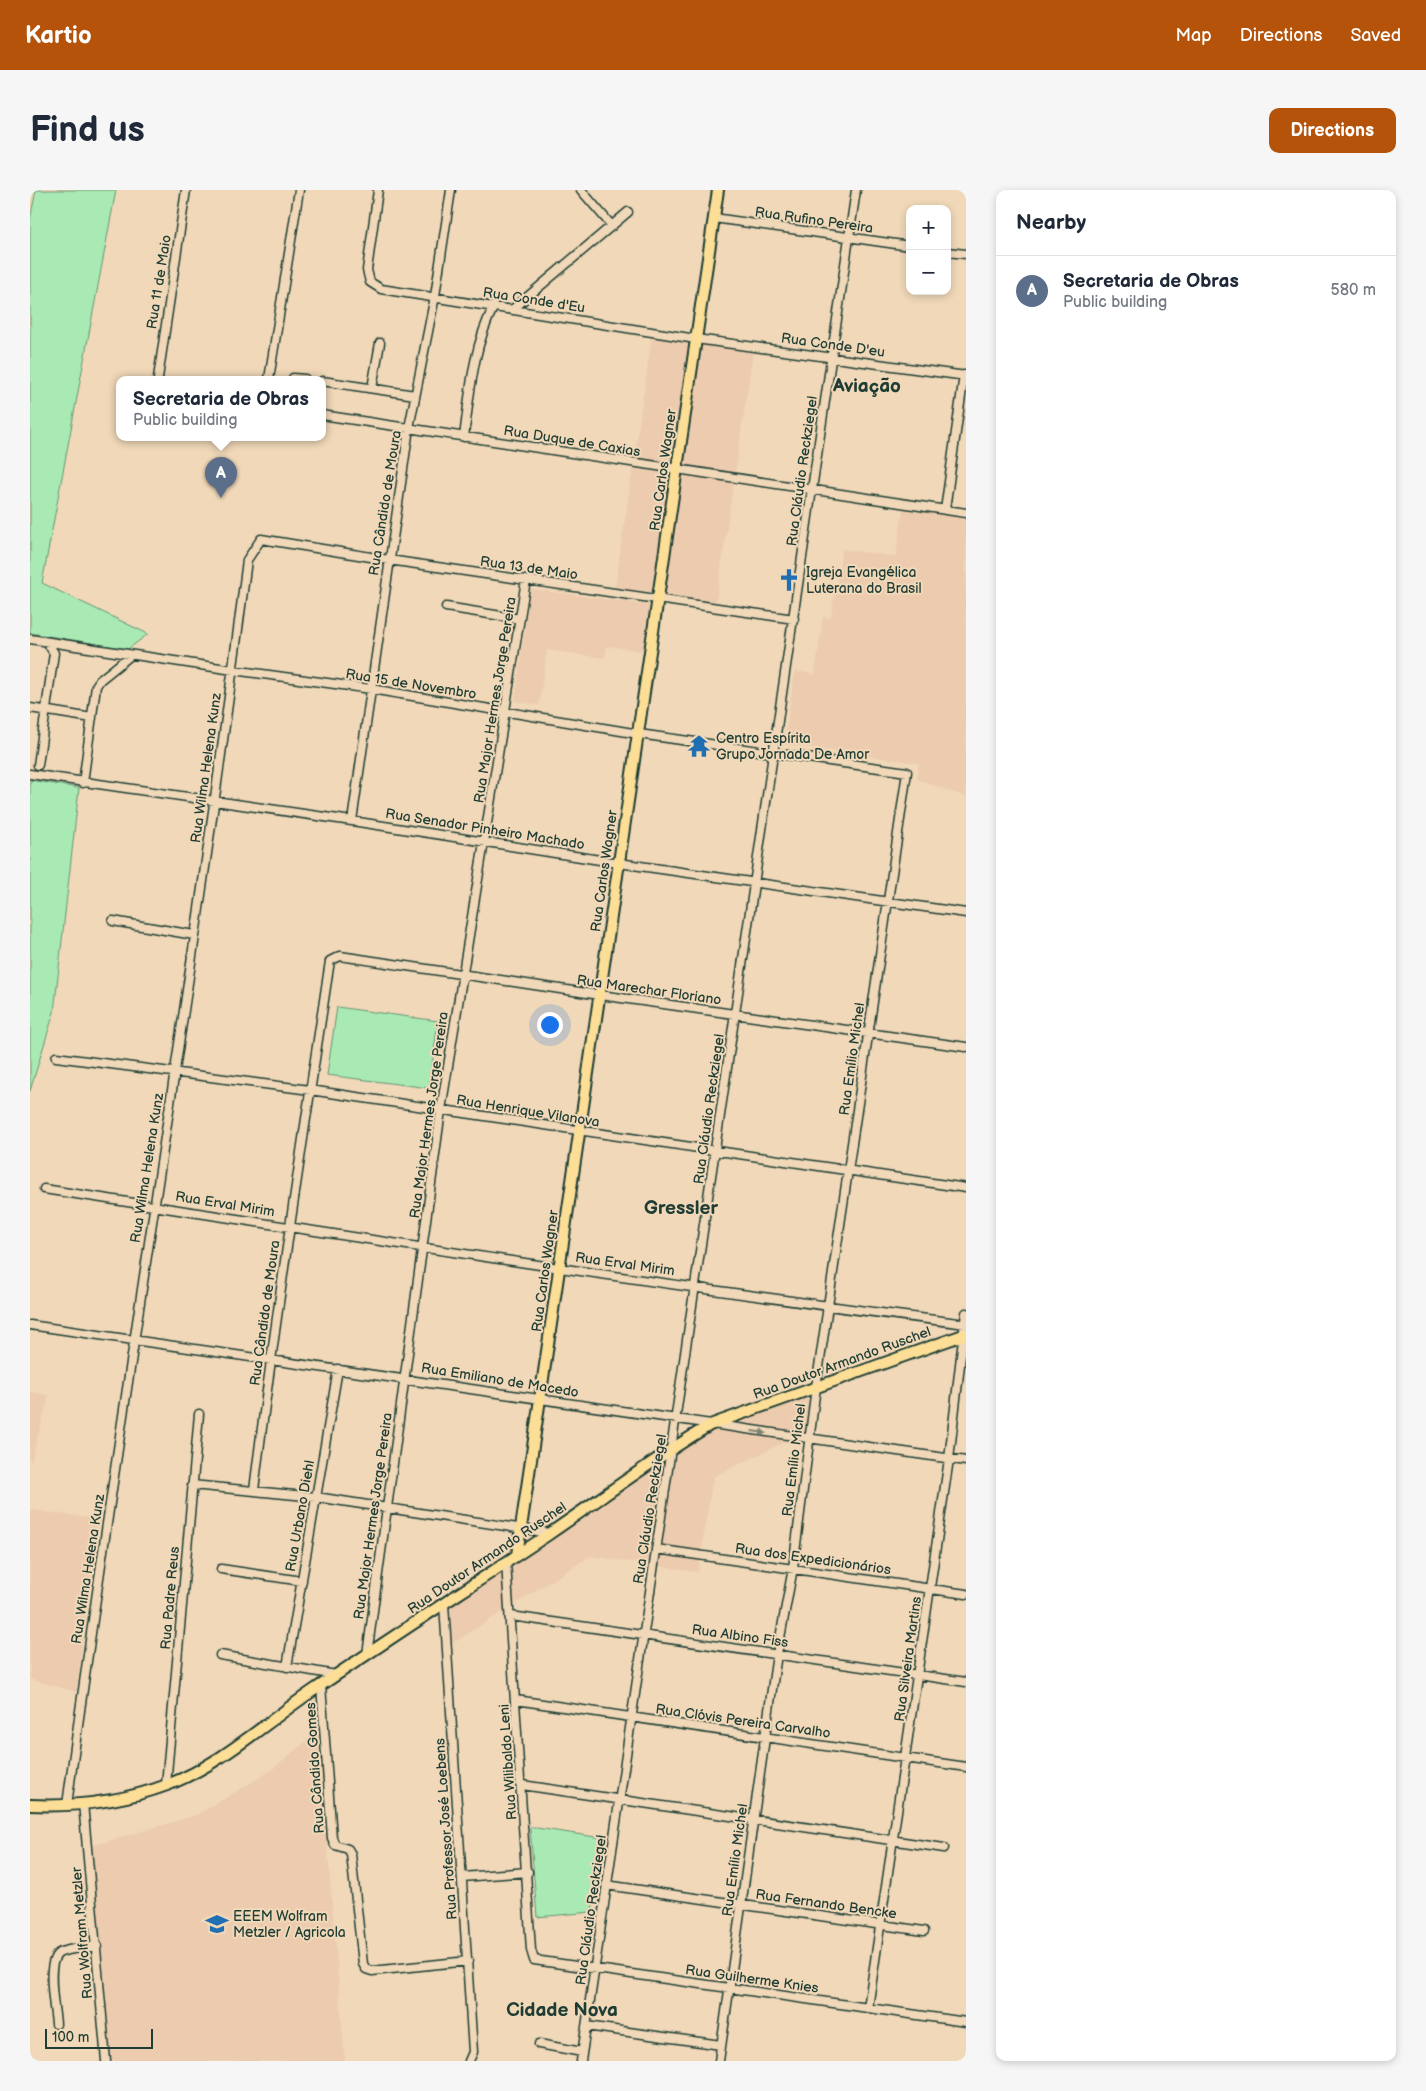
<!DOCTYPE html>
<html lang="en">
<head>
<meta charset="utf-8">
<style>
	:root { --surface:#fff; --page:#f6f6f7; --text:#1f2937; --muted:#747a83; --line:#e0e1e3; --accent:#b45309 }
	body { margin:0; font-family:"Balsamiq Sans",sans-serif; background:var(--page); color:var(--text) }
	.controls { position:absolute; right:15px; top:15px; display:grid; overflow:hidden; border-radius:10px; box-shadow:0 2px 8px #0003 }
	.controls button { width:45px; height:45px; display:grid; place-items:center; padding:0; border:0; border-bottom:1px solid var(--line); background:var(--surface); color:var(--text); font:25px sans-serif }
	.scale { position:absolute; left:15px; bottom:12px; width:108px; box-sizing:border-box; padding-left:5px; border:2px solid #1f3d34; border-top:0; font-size:14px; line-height:18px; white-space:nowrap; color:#1f3d34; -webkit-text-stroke:4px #f0d8b8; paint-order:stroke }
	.you { position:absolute; left:519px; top:834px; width:18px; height:18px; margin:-12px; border:4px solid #fff; border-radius:50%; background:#1a73e8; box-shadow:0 0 0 8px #1a73e833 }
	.badge { display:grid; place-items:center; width:32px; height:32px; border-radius:50%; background:var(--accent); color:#fff; font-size:16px; font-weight:700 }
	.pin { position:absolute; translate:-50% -41px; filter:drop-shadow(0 1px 2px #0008) }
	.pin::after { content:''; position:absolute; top:26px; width:18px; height:15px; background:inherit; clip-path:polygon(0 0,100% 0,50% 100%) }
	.popup { position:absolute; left:86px; top:186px; width:210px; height:65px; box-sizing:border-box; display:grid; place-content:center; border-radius:10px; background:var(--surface); filter:drop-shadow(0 1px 4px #0005); font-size:16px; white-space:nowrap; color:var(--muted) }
	.popup b { font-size:19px; color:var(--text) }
	.popup::after { content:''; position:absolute; left:50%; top:100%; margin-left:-10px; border:10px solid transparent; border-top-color:var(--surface) }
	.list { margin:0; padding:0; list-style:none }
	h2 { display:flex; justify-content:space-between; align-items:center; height:65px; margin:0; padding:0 20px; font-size:21px }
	h2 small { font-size:16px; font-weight:400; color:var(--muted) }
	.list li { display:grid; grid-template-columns:32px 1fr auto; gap:15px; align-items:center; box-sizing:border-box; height:70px; padding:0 20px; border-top:1px solid var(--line) }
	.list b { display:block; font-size:19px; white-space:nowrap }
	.list p { margin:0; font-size:16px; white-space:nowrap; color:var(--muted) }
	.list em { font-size:16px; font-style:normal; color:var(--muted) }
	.map { position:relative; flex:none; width:936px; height:1871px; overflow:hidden; border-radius:10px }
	header { display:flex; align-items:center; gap:30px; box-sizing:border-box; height:70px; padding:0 25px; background:var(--accent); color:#fff }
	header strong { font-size:24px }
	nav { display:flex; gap:28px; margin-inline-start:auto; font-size:18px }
	.intro { display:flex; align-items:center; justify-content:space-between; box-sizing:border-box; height:120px; padding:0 30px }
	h1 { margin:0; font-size:35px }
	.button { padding:12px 22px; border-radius:10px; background:var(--accent); color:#fff; font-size:18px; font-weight:700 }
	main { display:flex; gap:30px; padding:0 30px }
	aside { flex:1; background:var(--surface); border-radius:10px; box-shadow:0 2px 8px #0003 }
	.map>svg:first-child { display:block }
</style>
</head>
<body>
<header>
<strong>Kartio</strong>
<nav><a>Map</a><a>Directions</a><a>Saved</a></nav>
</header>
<div class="intro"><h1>Find us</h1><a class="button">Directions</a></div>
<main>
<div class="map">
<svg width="936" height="1871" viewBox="0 0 936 1871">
	<rect width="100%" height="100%" fill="#f0d8b8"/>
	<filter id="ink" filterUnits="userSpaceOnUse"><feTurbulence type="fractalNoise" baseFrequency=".02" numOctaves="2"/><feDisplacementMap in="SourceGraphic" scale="10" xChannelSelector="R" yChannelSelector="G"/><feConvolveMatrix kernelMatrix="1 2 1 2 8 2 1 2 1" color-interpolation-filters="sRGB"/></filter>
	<g filter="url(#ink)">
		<path fill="#eccbae" d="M622,146L723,161L686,412L585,398Z
			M873,319L936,328V607L887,589L889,573L754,554L765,481L785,484L793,427L801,428L812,359L866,367Z
			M500,399L619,415L613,461L577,456L575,468L517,460L509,515L485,511Z
			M0,1202L19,1205L0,1275Z
			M779,1206L775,1242L683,1287L668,1382L560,1366L420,1455L417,1417L625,1275L678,1242L710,1229Z
			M0,1320L68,1329L46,1502L0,1489Z
			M288,1541L315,1871H79L74,1812L77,1811L62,1656L167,1625L239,1582Z"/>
		<path fill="#a9eab4" stroke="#649474" d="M6,0H86L12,393L118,444L98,459L0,443V30Z
			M0,590L49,598L24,822L0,901Z
			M307,817L408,831L399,898L297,885Z
			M500,1637L572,1648L562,1722L507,1727Z"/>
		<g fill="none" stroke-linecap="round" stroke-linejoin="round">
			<defs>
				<path id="minor" d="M348,0L337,80L340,92L351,99L666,149L936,186
					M551,0L582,36
					M684,28L880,56
					M917,62L936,64
					M483,119L598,22
					M128,188L156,0
					M263,188L275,189
					M239,189L269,0
					M292,191L385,205
					M342,198L350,153
					M292,225L936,323
					M434,247C440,202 443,157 464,116
					M915,320L934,185
					M416,417L490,429
					M0,449L203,480L341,499L609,544L877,582L786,1197L763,1378L747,1464L689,1871
					M0,518L62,528
					M8,575L24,463L17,452
					M0,584L322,631L589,673L936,723
					M53,593L66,496L70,490L101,465
					M322,631L379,238L405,106L421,0
					M83,731L164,745
					M26,867L280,900L936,998
					M14,999C321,1047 628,1095 936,1134
					M0,1135L936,1271
					M162,1295L286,1307L520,1343
					M224,1300C246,1124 273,947 300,771L310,766L570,805L936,857
					M626,1359L936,1404
					M476,1372L501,1760L504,1770L936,1832
					M191,1379L272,1391
					M414,1414L443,1862L439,1871
					M481,1426L936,1492
					M190,1465L306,1485
					M337,1465L411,920L496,390
					M257,1477L308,1179
					M291,1495L302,1648L305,1655L318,1659L321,1664L333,1774L336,1779L342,1781L438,1771
					M486,1510L936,1577
					M136,1595L169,1224
					M492,1595L914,1658
					M53,1613L76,1871
					M37,1615C93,1199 164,786 217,370L231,349L359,370L764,429
					M432,1687L498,1682
					M576,1695L894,1741
					M838,1818L919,1269L936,1123
					M26,1834C25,1818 14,1768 31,1762C42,1758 56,1758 67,1756
					M556,1836L691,1855
					M509,1854L552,1862
					M551,1871L826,0"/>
				<path id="major" d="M487,1365L688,0
					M0,1615C46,1617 94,1611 137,1595C191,1575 236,1532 284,1500C362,1447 441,1396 519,1344C573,1307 625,1268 680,1235L936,1144"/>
			</defs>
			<use href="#minor" stroke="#1f3d34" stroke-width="11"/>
			<use href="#major" stroke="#1f3d34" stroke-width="14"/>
			<use href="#minor" stroke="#f0d8b8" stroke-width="8"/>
			<use href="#major" stroke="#fcde96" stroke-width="10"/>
		</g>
		<defs><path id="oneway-solid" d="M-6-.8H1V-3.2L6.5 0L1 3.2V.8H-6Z" transform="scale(1.25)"/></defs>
		<use fill="#7d836f" href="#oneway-solid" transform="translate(729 1242) rotate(8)"/>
	</g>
	<defs>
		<symbol id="church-bare" viewBox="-9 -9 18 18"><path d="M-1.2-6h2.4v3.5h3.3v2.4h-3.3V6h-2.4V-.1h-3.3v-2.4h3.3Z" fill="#1f6fb2" stroke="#f0d8b8" stroke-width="2.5" paint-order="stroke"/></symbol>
		<symbol id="temple-bare" viewBox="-9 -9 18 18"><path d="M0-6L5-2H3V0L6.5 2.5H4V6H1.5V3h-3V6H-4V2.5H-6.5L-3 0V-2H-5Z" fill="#1f6fb2" stroke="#f0d8b8" stroke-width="2.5" paint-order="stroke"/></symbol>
		<symbol id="university-bare" viewBox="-9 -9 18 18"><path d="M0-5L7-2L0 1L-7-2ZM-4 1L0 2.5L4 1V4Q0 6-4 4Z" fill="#1f6fb2" stroke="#f0d8b8" stroke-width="2.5" paint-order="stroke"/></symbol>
	</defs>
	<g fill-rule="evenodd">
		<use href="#church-bare" x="743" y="374" width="32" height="32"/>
		<use href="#temple-bare" x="653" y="540" width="32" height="32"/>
		<use href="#university-bare" x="171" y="1718" width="32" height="32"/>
	</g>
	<g text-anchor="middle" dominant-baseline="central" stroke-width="4" stroke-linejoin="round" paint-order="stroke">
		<g font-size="14" fill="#1f3d34" stroke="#f0d8b8">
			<text transform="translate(784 30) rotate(8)">Rua Rufino Pereira</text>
			<text transform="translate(129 92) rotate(-81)">Rua 11 de Maio</text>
			<text transform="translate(504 110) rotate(9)">Rua Conde d'Eu</text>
			<text transform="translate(803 155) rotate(8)">Rua Conde D'eu</text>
			<text transform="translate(542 251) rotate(9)">Rua Duque de Caxias</text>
			<text transform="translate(633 280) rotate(-82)">Rua Carlos Wagner</text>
			<text transform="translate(772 281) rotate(-82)">Rua Cláudio Reckziegel</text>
			<text transform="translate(355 313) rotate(-81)">Rua Cândido de Moura</text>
			<text transform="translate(499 378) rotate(8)">Rua 13 de Maio</text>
			<text transform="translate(381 494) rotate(9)">Rua 15 de Novembro</text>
			<text transform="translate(465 510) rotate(-81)">Rua Major Hermes Jorge Pereira</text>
			<text transform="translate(176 578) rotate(-82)">Rua Wilma Helena Kunz</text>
			<text transform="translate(455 639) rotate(9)">Rua Senador Pinheiro Machado</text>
			<text transform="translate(574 681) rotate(-82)">Rua Carlos Wagner</text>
			<text transform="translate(619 800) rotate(8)">Rua Marechar Floriano</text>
			<text transform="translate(822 869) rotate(-82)">Rua Emílio Michel</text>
			<text transform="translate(679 919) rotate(-82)">Rua Cláudio Reckziegel</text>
			<text transform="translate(498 921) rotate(9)">Rua Henrique Vilanova</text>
			<text transform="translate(399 925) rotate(-82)">Rua Major Hermes Jorge Pereira</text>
			<text transform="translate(117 978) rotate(-81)">Rua Wilma Helena Kunz</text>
			<text transform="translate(195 1014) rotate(9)">Rua Erval Mirim</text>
			<text transform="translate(595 1074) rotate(8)">Rua Erval Mirim</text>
			<text transform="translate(515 1081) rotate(-82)">Rua Carlos Wagner</text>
			<text transform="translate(235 1123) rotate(-82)">Rua Cândido de Moura</text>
			<text transform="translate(812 1173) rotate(-20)">Rua Doutor Armando Ruschel</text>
			<text transform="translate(470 1190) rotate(9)">Rua Emiliano de Macedo</text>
			<text transform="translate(764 1270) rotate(-83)">Rua Emílio Michel</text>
			<text transform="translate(620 1319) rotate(-81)">Rua Cláudio Reckziegel</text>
			<text transform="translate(270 1326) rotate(-80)">Rua Urbano Diehl</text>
			<text transform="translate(343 1326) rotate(-82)">Rua Major Hermes Jorge Pereira</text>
			<text transform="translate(457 1368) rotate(-34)">Rua Doutor Armando Ruschel</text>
			<text transform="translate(783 1369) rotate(8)">Rua dos Expedicionários</text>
			<text transform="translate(58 1379) rotate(-81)">Rua Wilma Helena Kunz</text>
			<text transform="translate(140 1408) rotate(-85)">Rua Padre Reus</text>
			<text transform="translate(710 1446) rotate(8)">Rua Albino Fiss</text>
			<text transform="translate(878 1469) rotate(-82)">Rua Silveira Martins</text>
			<text transform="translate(713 1531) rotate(8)">Rua Clóvis Pereira Carvalho</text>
			<text transform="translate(478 1572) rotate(-94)">Rua Wilibaldo Leni</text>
			<text transform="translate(285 1578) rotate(-94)">Rua Cândido Gomes</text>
			<text transform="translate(416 1639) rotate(-94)">Rua Professor José Loebens</text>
			<text transform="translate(705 1670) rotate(-82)">Rua Emílio Michel</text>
			<text transform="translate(796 1714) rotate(8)">Rua Fernando Bencke</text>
			<text transform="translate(561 1720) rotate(-82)">Rua Cláudio Reckziegel</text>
			<text transform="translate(52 1743) rotate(-95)">Rua Wolfram Metzler</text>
			<text transform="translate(722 1789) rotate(8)">Rua Guilherme Knies</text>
		</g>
		<g font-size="14" fill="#1f3d34" stroke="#f0d8b8" text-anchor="start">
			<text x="776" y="382">Igreja Evangélica<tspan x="776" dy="16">Luterana do Brasil</tspan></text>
			<text x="686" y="548">Centro Espírita<tspan x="686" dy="16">Grupo Jornada De Amor</tspan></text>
			<text x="203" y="1726">EEEM Wolfram<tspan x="203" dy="16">Metzler / Agricola</tspan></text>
		</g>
		<g font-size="19" font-weight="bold" fill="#1f3d34" stroke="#f0d8b8">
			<text x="837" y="196">Aviação</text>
			<text x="651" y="1018">Gressler</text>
			<text x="532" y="1820">Cidade Nova</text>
		</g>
	</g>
</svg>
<div class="controls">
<button>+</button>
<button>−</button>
</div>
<div class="scale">100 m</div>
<div class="you"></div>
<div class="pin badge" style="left:191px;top:308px;background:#5c6f8a">A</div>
<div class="popup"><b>Secretaria de Obras</b>Public building</div>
</div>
<aside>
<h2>Nearby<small></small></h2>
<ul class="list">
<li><span class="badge" style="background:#5c6f8a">A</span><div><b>Secretaria de Obras</b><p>Public building</p></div><em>580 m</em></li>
</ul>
</aside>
</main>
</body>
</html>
